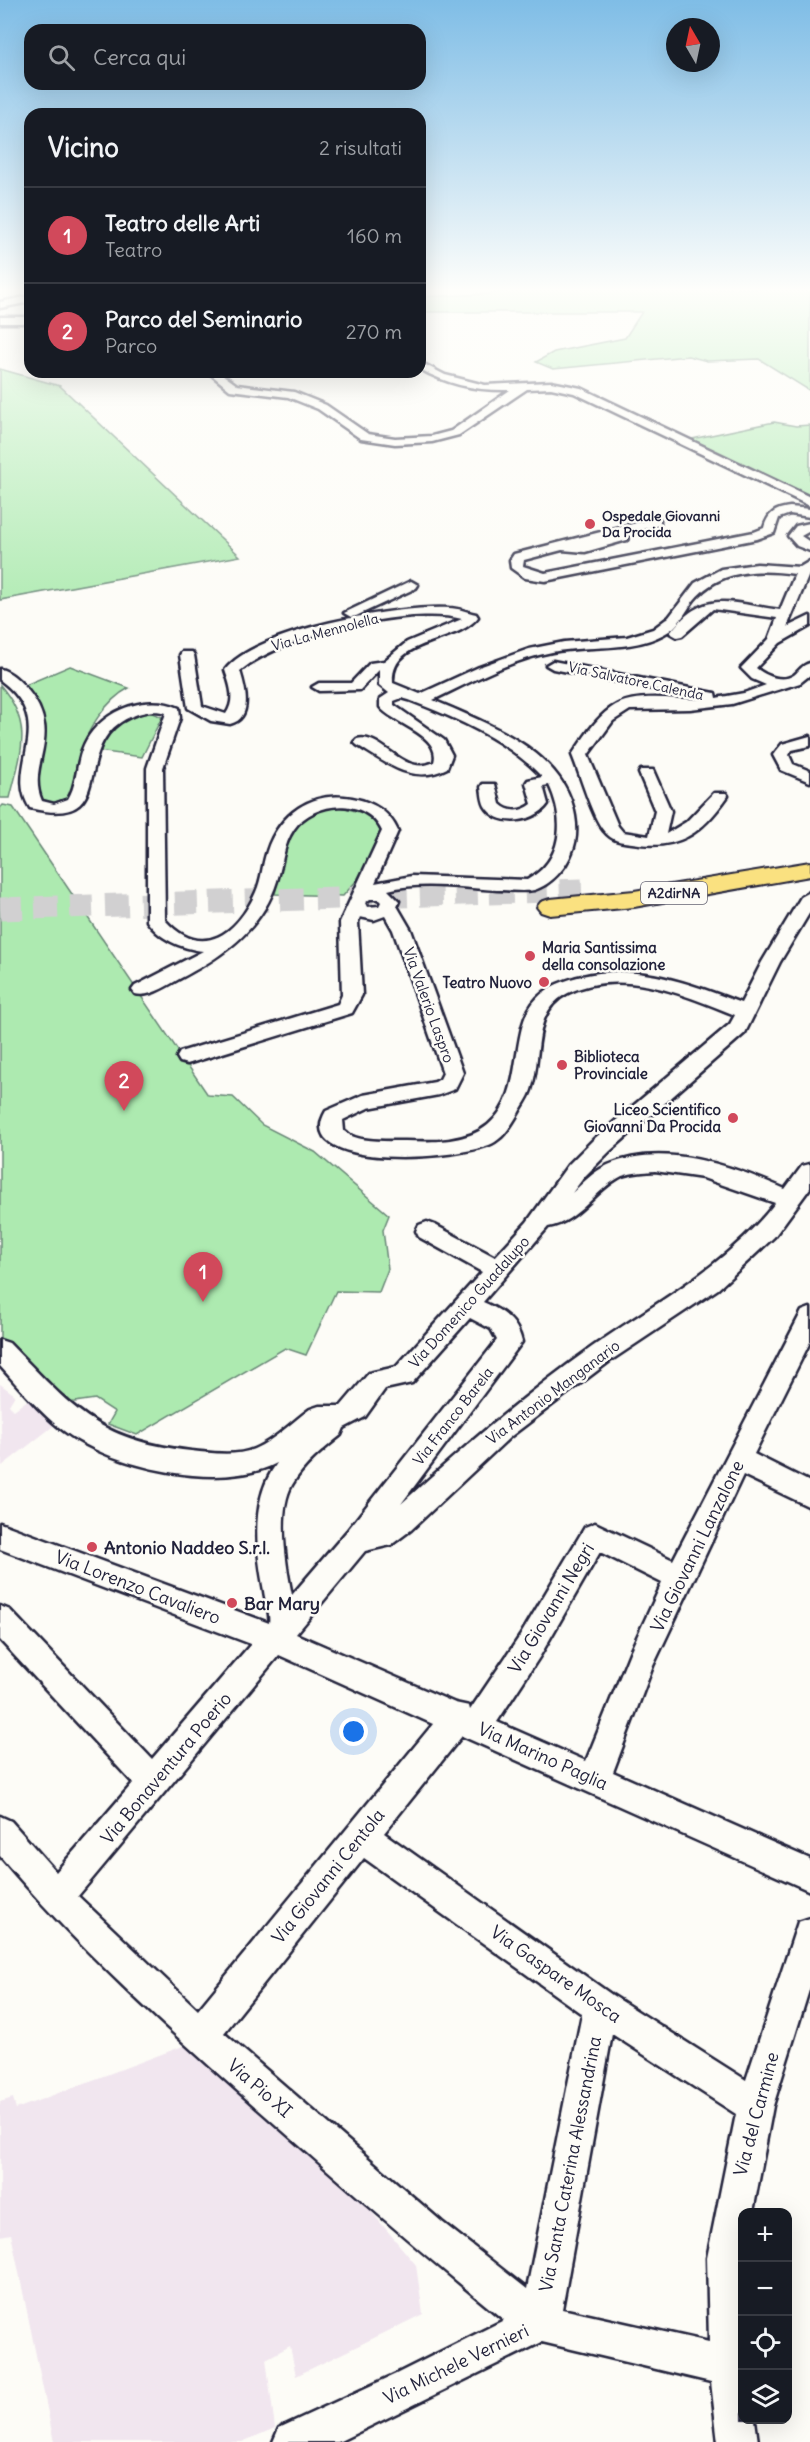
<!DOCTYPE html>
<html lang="it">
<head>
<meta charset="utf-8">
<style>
	:root { --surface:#171b24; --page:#20242c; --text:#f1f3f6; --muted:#9ea1a6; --line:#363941; --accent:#d1495b }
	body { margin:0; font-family:Delius,sans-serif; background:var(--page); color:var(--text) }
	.controls { position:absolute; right:18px; bottom:18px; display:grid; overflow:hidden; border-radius:12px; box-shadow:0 6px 24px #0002 }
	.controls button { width:54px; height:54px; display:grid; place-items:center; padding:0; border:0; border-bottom:2px solid var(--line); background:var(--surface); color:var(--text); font:30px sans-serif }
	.compass { position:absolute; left:666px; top:18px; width:54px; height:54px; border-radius:50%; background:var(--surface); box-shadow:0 6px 24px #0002; rotate:351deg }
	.you { position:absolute; left:354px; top:1732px; width:21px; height:21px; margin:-15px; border:4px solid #fff; border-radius:50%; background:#1a73e8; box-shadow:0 0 0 9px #1a73e833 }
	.badge { display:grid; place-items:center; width:39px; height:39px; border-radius:50%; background:var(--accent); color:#fff; font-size:20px; font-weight:700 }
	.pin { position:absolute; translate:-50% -50px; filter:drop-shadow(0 2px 3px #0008) }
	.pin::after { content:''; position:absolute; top:32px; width:21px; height:18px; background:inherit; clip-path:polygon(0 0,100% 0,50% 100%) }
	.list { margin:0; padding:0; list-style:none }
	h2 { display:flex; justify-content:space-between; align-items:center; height:78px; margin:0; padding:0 24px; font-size:26px }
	h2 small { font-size:20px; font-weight:400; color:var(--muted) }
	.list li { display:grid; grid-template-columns:39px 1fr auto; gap:18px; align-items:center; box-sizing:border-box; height:96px; padding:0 24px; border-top:2px solid var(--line) }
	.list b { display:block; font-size:22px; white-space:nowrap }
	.list p { margin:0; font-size:20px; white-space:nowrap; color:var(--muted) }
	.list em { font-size:20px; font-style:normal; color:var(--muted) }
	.icon { flex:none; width:33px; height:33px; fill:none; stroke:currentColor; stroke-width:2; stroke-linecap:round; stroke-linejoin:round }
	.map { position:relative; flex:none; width:810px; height:2442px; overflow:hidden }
	.search { position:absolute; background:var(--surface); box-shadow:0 6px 24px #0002; left:24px; top:24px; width:402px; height:66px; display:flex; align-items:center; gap:15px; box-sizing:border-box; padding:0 21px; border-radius:18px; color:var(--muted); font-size:22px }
	.panel { position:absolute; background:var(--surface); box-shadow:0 6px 24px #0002; left:24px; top:108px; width:402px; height:270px; border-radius:18px }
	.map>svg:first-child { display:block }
</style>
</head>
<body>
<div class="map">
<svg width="810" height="2442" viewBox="0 0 810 2442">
	<rect width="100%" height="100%" fill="#fdfcf7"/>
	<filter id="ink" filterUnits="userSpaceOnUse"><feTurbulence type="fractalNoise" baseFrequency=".0167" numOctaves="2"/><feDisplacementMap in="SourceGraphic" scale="12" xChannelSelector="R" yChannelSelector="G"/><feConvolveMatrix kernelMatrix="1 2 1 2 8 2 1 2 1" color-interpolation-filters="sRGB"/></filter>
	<g filter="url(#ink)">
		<path fill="#f1e6ef" d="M0,1384L15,1395L9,1405L14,1410L29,1399L56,1424L2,1466Z
			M199,2040L308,2136L416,2265L423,2314L296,2376L290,2346L266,2359L275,2428L242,2442H54L11,2234L0,2236V2102L13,2098L16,2109Z"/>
		<path fill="#adeab0" stroke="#688676" stroke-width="1.5" d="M537,288L810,289V391L759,359L707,361L688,356L553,369L536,362L554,352L625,338L642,312H420V297L486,294Z
			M0,369L60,386L240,556L0,600Z
			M774,422L796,426L810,425V499L765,475L687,440Z
			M70,666L129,688C106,700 86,731 79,756C74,770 74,785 69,798L52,803L37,797C38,762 51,712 23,686Z
			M0,685C34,724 21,753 10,798H0Z
			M147,711L162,717L142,757L97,751C113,725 118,719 147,711Z
			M3,805L13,807L208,1095L233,1097L262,1125L315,1152L389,1215L383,1230L388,1269L379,1292L336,1291L306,1355L285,1348L137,1435L108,1424L115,1412L95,1399L68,1403L0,1340V808Z
			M337,806L374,816L384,829L357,880L343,896L275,894C280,871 288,824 309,812C318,808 328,807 337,806Z"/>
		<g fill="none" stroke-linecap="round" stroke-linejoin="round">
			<path stroke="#d1d0d1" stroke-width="23" stroke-dasharray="23 12" stroke-linecap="butt" d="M0,909L582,890"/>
			<defs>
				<path id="minor" d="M30,296V302L0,308V302Z
					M0,317H30V323H0Z
					M420,362L445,375L485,385L551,382L581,388L810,497V506L574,393L551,388L527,389L459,435L432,442L395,444L361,439L318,409L288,397L230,390L208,372H219L237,385L294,392L326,405L368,434L395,438L432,436L451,431L510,390C478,391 448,385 420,369Z
					M790,507L810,509V517L790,514L779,518L774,533L757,539L545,581L525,578L511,568L510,560L514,554L656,518L660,519V525L626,533L629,537L627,540L585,552L562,550L524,560L523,566L545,573L754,532L764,528C768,513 775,509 790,507Z
					M810,523V531L801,536L810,542V551L797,546L788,536L796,526Z
					M810,561V572L787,627L810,616V626L780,643L756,668C766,676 782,683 794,675C800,670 802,665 810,663V675L800,683L732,704L690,709L630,710L613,721L588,755L618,826L623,832L649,836L655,811L639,773L641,770H653L671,811L666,834L686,822L714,793H726L728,796C702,833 679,851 632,843C621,842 612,841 604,831C592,817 580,774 572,755C583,739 595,719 611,708C635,691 676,701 704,699L553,669L546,665L553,661L710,692L715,693L716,698L744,693L766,685L752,679L741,668L769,639L777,618L713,609L682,636L677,637L670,633C705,587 731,604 780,610L795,574C758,569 720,569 694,600C685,612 679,627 664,634C631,652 588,645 552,652C510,660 471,682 433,700C486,723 565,751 575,816C577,828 577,841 572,852C566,868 551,885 534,890C523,892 509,890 497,890C462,888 423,881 388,890L399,901L397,906L411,930L463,1073L455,1089L439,1095L368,1108L343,1120L344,1131C357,1143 387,1141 405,1141C432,1142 466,1143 488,1125C518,1100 513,1058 523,1024C529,1002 544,988 565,981C624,959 685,981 741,1003L762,962L801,897L810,892V912L780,962L745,1033L610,1151L584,1177L572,1193C583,1183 594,1171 608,1165C663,1141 733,1166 785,1189L802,1166L810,1164V1188L774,1237L718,1289L610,1361L510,1437L411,1530L391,1545L365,1551L296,1634L455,1703L469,1706L470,1710L520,1636L585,1527L595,1523L673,1560L802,1311L810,1308V1342L754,1454L810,1482V1507L743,1475L653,1666L613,1772L810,1859V1891L462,1736L384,1833L612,1995L746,2080L794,1934L798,1922L810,1918V1987L773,2106L753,2212H742V2420H755L758,2442H718L711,2382L542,2342L338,2442H273L279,2428L396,2374L504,2320C423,2254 344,2185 266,2116C173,2034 80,1951 0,1856V1816L11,1821L56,1872L133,1783L0,1640V1606L10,1610L152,1759L251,1644L0,1549V1523L269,1623C271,1614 265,1601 264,1591C256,1549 250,1499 277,1463C221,1492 113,1468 64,1431C40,1413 20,1388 0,1366V1340L9,1343C72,1407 95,1440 191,1451C211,1453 235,1457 254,1449C275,1440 292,1422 310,1409L319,1406H341L369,1373L396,1367L482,1272L419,1237L416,1231L419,1225L427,1222L435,1225L495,1257L527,1222L568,1165L594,1139L730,1024L735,1015C685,995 622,967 568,993C530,1012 543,1057 531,1090C528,1099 522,1106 518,1114C511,1125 506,1135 495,1142C467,1160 289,1173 326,1111L363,1095L435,1082L440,1079L443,1073L393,930L385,916L374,920L360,917L358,922L362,995L352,1013L187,1064L180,1062L177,1057L180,1052L338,1004L342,995L340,922L382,831C365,796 314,801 294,829C283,845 283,863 277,881C262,929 223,956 181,978C168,985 150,998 135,994L132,990L135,986L203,951C181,948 160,940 147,921V768L166,713C155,709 141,712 130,717C67,745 122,831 30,808C3,767 60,724 0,680V669C10,671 19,680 26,688C67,736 25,763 42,801L54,804L68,799C77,785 76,766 82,750C95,713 144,692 179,708L180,718L163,768L165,920C203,962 238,932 256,892C262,879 262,865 267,851C279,814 312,790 352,798C373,802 389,811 398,831L375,883L412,876L527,880C564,860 565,819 549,785L543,786L548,804C536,822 498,829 485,806C482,800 482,793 481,787L483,784H495L500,804C509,813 522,812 532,804L526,783L528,780L542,777C509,741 454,717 409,700L402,698L394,701V705L444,740L452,755L447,768C413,786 385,762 357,745L354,742L357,739C382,732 403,778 434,762C442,735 393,724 380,707V699L389,693L379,685V670L360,690L319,691L312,687L319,683H351L370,663L384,661L407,642L462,619C409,605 281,636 240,671C245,687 254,718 230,724L211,721L188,708L180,655L182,652H192L194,655L202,706L226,714C236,700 230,685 225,670C257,629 398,605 449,608C458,608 467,612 476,614L478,617C457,645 390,637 393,683L420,694L479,667L529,649L564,642L627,637L653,629L669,617L695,583L721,569L757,564L800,567ZM370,899H378L381,902L379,906L367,907L365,903ZM655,1171L703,1178L775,1203C726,1267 656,1302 592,1347C524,1395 463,1448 401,1504L522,1342C517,1320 503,1311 483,1302L548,1227C579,1222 595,1189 622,1176C633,1172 644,1172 655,1171ZM470,1318L491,1329L497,1340L347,1531L292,1595C286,1566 277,1511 292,1485C303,1465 324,1449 341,1435L344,1428L365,1417L385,1389L412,1383ZM600,1552L662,1583L631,1650L586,1761L497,1722L540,1656ZM279,1655L433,1724L198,2010L78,1896ZM364,1858L582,2014L527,2289L442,2222L224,2033ZM612,2034L736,2114L707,2258L709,2342L562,2309Z
					M411,581L418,585L416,588L356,616L351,617L344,613Z
					M810,736V746L792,750L789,755L793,764L810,771V782L781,770L773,755L782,744Z"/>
				<path id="highway" d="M810,862V876L634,907L550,915L541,912L537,907L541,902L550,899L634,891Z"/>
			</defs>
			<use href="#minor" stroke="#22223b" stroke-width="5"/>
			<use href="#highway" stroke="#22223b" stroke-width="4"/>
			<use href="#minor" fill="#fdfcf7" fill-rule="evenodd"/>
			<use href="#highway" fill="#fae180" fill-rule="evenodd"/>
		</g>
	</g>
	<linearGradient id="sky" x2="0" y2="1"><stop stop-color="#7fbde6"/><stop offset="0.46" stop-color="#fefefb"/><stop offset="1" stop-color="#fefefb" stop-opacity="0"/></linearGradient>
	<rect width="810" height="630" fill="url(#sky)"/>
	<g fill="#d1495b" stroke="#fdfcf7" stroke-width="2">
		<circle cx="590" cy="524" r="6"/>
		<circle cx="530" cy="956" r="6"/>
		<circle cx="544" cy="982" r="6"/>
		<circle cx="562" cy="1065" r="6"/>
		<circle cx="733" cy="1118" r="6"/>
		<circle cx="92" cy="1547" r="6"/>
		<circle cx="232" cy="1603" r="6"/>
	</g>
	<g text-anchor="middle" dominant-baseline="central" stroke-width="5" stroke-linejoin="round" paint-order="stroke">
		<g font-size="14" font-weight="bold" fill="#22223b" stroke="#fdfcf7" text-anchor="start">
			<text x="602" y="516">Ospedale Giovanni<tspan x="602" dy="16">Da Procida</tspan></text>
		</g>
		<g font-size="14" fill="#22223b" stroke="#fdfcf7">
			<text transform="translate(325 632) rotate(-15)">Via La Mennolella</text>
			<text transform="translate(636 681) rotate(12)">Via Salvatore Calenda</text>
		</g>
		<rect fill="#fdfcf7" stroke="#646373" stroke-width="1.5" x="641" y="882" width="66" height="22" rx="4.5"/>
		<g font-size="14" font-weight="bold" fill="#22223b">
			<text x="674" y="893">A2dirNA</text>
		</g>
		<g font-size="15" font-weight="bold" fill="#22223b" stroke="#fdfcf7" text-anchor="start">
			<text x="542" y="947">Maria Santissima<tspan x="542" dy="17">della consolazione</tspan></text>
			<text x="532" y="982" text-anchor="end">Teatro Nuovo</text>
			<text x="574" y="1056">Biblioteca<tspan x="574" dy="17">Provinciale</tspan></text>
			<text x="721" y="1109" text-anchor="end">Liceo Scientifico<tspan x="721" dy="17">Giovanni Da Procida</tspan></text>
		</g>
		<g font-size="15" fill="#22223b" stroke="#fdfcf7">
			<text transform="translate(429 1005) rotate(70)">Via Valerio Laspro</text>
			<text transform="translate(469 1302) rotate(-48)">Via Domenico Guadalupo</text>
			<text transform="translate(553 1392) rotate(-37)">Via Antonio Manganario</text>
			<text transform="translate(453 1416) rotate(-52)">Via Franco Barela</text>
		</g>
		<g font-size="18" fill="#22223b" stroke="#fdfcf7">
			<text transform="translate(697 1546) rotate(-64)">Via Giovanni Lanzalone</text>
			<text transform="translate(138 1587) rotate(21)">Via Lorenzo Cavaliero</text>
			<text transform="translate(551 1608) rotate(-59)">Via Giovanni Negri</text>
			<text transform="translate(543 1756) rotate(24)">Via Marino Paglia</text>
			<text transform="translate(166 1768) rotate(-50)">Via Bonaventura Poerio</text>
			<text transform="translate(328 1876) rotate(-51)">Via Giovanni Centola</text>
			<text transform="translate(556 1974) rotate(35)">Via Gaspare Mosca</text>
			<text transform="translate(260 2088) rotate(41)">Via Pio XI</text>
			<text transform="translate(756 2114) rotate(-75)">Via del Carmine</text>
			<text transform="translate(570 2164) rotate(-79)">Via Santa Caterina Alessandrina</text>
			<text transform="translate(456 2364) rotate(-26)">Via Michele Vernieri</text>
		</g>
		<g font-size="18" font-weight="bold" fill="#22223b" stroke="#fdfcf7" text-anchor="start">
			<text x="104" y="1547">Antonio Naddeo S.r.l.</text>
			<text x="244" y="1603">Bar Mary</text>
		</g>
	</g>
</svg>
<div class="controls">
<button>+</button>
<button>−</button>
<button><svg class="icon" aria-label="locate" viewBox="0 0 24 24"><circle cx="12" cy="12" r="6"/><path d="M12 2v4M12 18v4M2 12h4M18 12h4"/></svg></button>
<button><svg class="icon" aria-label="layers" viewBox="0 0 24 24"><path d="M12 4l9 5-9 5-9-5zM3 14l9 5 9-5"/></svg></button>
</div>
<svg class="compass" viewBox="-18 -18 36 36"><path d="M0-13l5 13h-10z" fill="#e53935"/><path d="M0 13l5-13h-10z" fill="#9ea1a6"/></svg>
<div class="you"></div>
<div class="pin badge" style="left:203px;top:1302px">1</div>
<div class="pin badge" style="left:124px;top:1111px">2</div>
<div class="search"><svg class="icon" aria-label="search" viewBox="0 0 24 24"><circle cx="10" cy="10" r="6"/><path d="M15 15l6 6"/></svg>Cerca qui</div>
<section class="panel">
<h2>Vicino<small>2 risultati</small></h2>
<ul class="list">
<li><span class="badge">1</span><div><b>Teatro delle Arti</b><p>Teatro</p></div><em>160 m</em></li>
<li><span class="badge">2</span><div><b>Parco del Seminario</b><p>Parco</p></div><em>270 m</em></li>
</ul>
</section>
</div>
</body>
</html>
